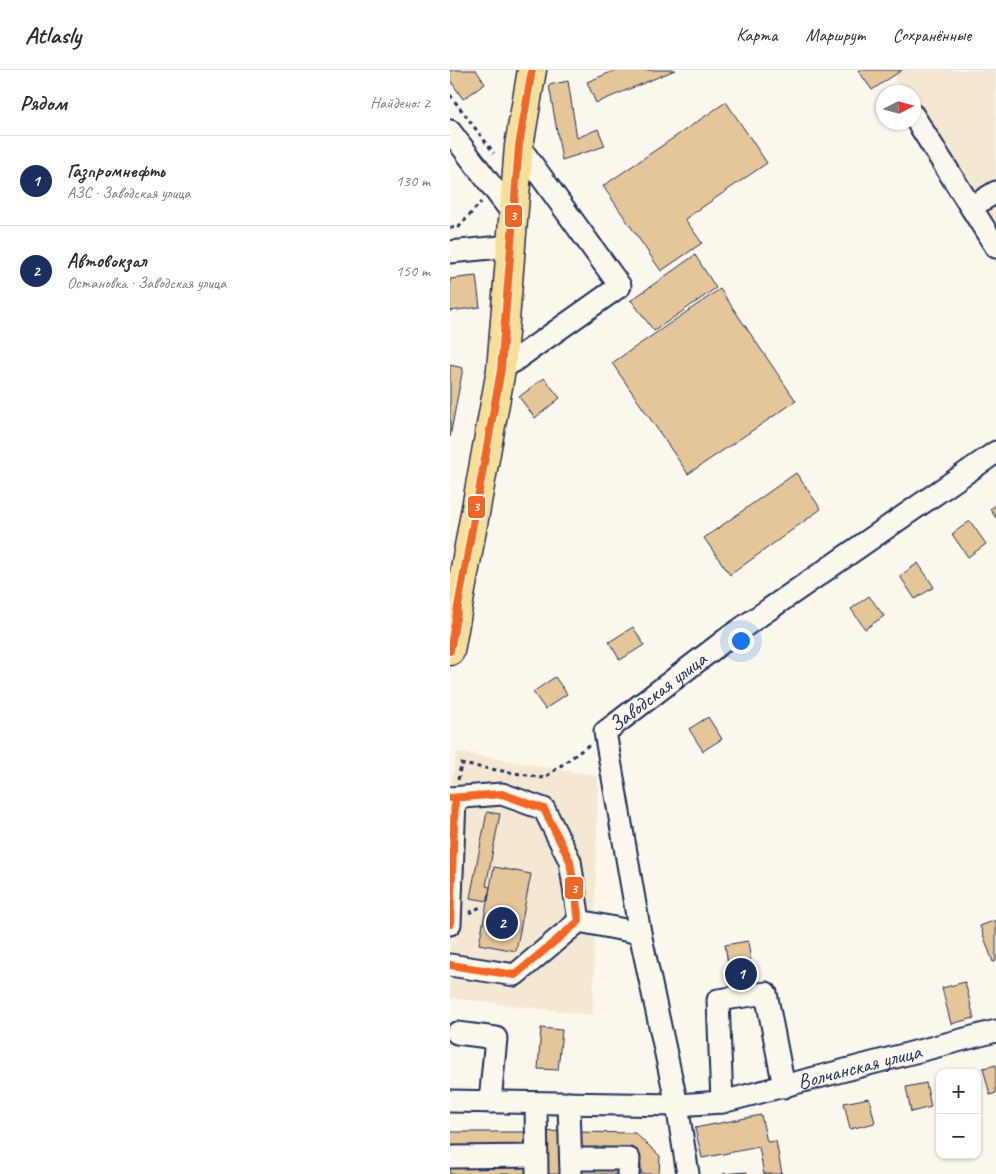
<!DOCTYPE html>
<html lang="ru">
<head>
<meta charset="utf-8">
<style>
	:root { --surface:#fff; --page:#f7f7f7; --text:#2b2b33; --muted:#7c7c81; --line:#e1e1e2; --accent:#1b2f5e }
	body { margin:0; font-family:Caveat,sans-serif; background:var(--page); color:var(--text) }
	.controls { position:absolute; right:15px; bottom:15px; display:grid; overflow:hidden; border-radius:10px; box-shadow:0 1px 4px #0004 }
	.controls button { width:45px; height:45px; display:grid; place-items:center; padding:0; border:0; border-bottom:1px solid var(--line); background:var(--surface); color:var(--text); font:25px sans-serif }
	.compass { position:absolute; left:426px; top:15px; width:45px; height:45px; border-radius:50%; background:var(--surface); box-shadow:0 1px 4px #0004; rotate:84deg }
	.you { position:absolute; left:290px; top:570px; width:18px; height:18px; margin:-12px; border:4px solid #fff; border-radius:50%; background:#1a73e8; box-shadow:0 0 0 8px #1a73e833 }
	.badge { display:grid; place-items:center; width:32px; height:32px; border-radius:50%; background:var(--accent); color:#fff; font-size:16px; font-weight:700 }
	.pin { position:absolute; translate:-50% -50%; border:2px solid #fff; box-shadow:0 1px 5px #0006 }
	.list { margin:0; padding:0; list-style:none }
	h2 { display:flex; justify-content:space-between; align-items:center; height:65px; margin:0; padding:0 20px; font-size:21px }
	h2 small { font-size:16px; font-weight:400; color:var(--muted) }
	.list li { display:grid; grid-template-columns:32px 1fr auto; gap:15px; align-items:center; box-sizing:border-box; height:90px; padding:0 20px; border-top:1px solid var(--line) }
	.list b { display:block; font-size:19px; white-space:nowrap }
	.list p { margin:0; font-size:16px; white-space:nowrap; color:var(--muted) }
	.list em { font-size:16px; font-style:normal; color:var(--muted) }
	.map { position:relative; flex:none; width:546px; height:1104px; overflow:hidden }
	header { display:flex; align-items:center; gap:30px; box-sizing:border-box; height:70px; padding:0 25px; background:var(--surface); border-bottom:1px solid var(--line) }
	header strong { font-size:24px }
	nav { display:flex; gap:28px; margin-inline-start:auto; font-size:18px }
	main { display:flex }
	aside { flex:1; background:var(--surface) }
	.map>svg:first-child { display:block }
</style>
</head>
<body>
<header>
<strong>Atlasly</strong>
<nav><a>Карта</a><a>Маршрут</a><a>Сохранённые</a></nav>
</header>
<main>
<aside>
<h2>Рядом<small>Найдено: 2</small></h2>
<ul class="list">
<li><span class="badge">1</span><div><b>Газпромнефть</b><p>АЗС · Заводская улица</p></div><em>130 m</em></li>
<li><span class="badge">2</span><div><b>Автовокзал</b><p>Остановка · Заводская улица</p></div><em>150 m</em></li>
</ul>
</aside>
<div class="map">
<svg width="546" height="1104" viewBox="0 0 546 1104">
	<rect width="100%" height="100%" fill="#fbf7ec"/>
	<filter id="ink" filterUnits="userSpaceOnUse"><feTurbulence type="fractalNoise" baseFrequency=".02" numOctaves="2"/><feDisplacementMap in="SourceGraphic" scale="10" xChannelSelector="R" yChannelSelector="G"/><feConvolveMatrix kernelMatrix="1 2 1 2 8 2 1 2 1" color-interpolation-filters="sRGB"/></filter>
	<g filter="url(#ink)">
		<path fill="#f4e8d3" d="M452,0H546V162L464,38L463,22H453L443,6Z
			M7,682L148,706L143,945L0,928V718Z"/>
		<path fill="#e5c698" stroke="#1b2f5e" d="M0,0H26L35,14L13,29L0,10Z
			M166,0H225L146,33L137,12Z
			M408,0H452L422,20Z
			M118,11L127,68L148,59L155,76L112,90L99,15Z
			M276,32L317,93L235,149L252,173L211,201L153,116Z
			M245,185L266,218L204,261L181,230L180,231Z
			M26,206L30,237L0,241V209Z
			M270,219L346,331L238,404L162,293Z
			M0,295L13,298L0,367Z
			M94,308L110,328L85,348L69,327Z
			M346,403L371,439L280,505L254,468Z
			M546,435V448L540,439Z
			M520,451L536,474L518,487L502,464Z
			M468,493L484,517L465,529L450,506Z
			M419,526L434,546L415,559L401,539Z
			M183,557L194,575L170,590L159,572Z
			M105,607L117,624L95,639L83,622Z
			M258,647L272,669L253,681L239,659Z
			M37,742L50,744L36,816L40,817L38,831L20,828Z
			M44,797L81,804L66,881L29,874Z
			M546,850V891L543,892L530,856Z
			M298,871L307,934L285,938L275,875Z
			M515,912L524,948L501,954L492,918Z
			M91,958L112,960L108,1000L88,999Z
			M546,995V1023L540,1025L533,998Z
			M476,1013L481,1037L461,1042L456,1017Z
			M419,1028L425,1053L400,1059L394,1033Z
			M311,1045L317,1072L326,1071L332,1104H314L309,1077L252,1088L245,1058Z
			M110,1061L111,1104H93L92,1062Z
			M0,1062H77V1079H0Z
			M126,1062L185,1063L210,1086L209,1104H191V1096L177,1080H127Z
			M0,1096H77V1104H0Z
			M132,1098L168,1099V1104H132Z
			M297,1102V1104H273Z"/>
		<g fill="none" stroke-linecap="round" stroke-linejoin="round">
			<defs>
				<g id="minor">
					<path d="M463,45L546,177"/>
					<path d="M0,61L63,144"/>
					<path d="M521,137L546,122"/>
					<path d="M0,182L61,176"/>
					<path d="M51,300L170,216L69,76"/>
					<path d="M0,728L52,724L94,739L120,791L129,851"/>
					<path d="M129,851L190,863"/>
					<path d="M0,854L5,729"/>
					<path d="M0,895L65,905L129,851"/>
					<path d="M7,963L46,968L40,1032"/>
					<path id="s1" d="M0,1031L227,1035L272,1032L546,961"/>
					<path d="M272,1032L268,930L316,923L334,1017"/>
					<path d="M86,1033L87,1104"/>
					<path d="M119,1033L121,1104"/>
					<path d="M0,1087L86,1086"/>
					<path d="M121,1089H179L178,1104"/>
					<path id="s2" d="M238,1104L227,1035L190,863L155,662L279,567L546,382"/>
				</g>
				<path id="major" d="M0,581L51,300L69,76L82,0"/>
			</defs>
			<use href="#minor" stroke="#1b2f5e" stroke-width="25"/>
			<use href="#major" stroke="#1b2f5e" stroke-width="31"/>
			<path stroke="#1b2f5e" stroke-width="3" stroke-dasharray="4 4" stroke-linecap="butt" d="M0,25L44,83
				M0,158L9,157L31,132
				M8,710L11,694L94,708L139,675
				M19,843L32,836"/>
			<use href="#minor" stroke="#fbf7ec" stroke-width="21"/>
			<use href="#major" stroke="#f9df96" stroke-width="28"/>
			<defs>
				<path id="bus-1" d="M0,581L51,300L69,76L82,0
					M0,728L52,724L94,739L120,791L129,851L65,905L0,895
					M0,854L5,729"/>
			</defs>
			<use href="#bus-1" stroke="#fbf7ec" stroke-width="11"/>
			<use href="#bus-1" stroke="#f26522" stroke-width="8"/>
		</g>
	</g>
	<g text-anchor="middle" dominant-baseline="central" stroke-width="5" stroke-linejoin="round" paint-order="stroke">
		<g font-size="21" fill="#1b2f5e" stroke="#fbf7ec">
			<text stroke="none"><textPath href="#s2" startOffset="516">Заводская улица</textPath></text>
			<text stroke="none"><textPath href="#s1" startOffset="414">Волчанская улица</textPath></text>
		</g>
	</g>
	<g stroke="#fbf7ec" stroke-width="2">
		<rect x="54" y="134" width="19" height="24" rx="5" fill="#f26522"/>
		<rect x="17" y="425" width="19" height="24" rx="5" fill="#f26522"/>
		<rect x="114" y="806" width="20" height="24" rx="5" fill="#f26522"/>
	</g>
	<g font-size="14" text-anchor="middle" font-weight="bold" fill="#fff">
		<text x="63" y="150">3</text>
		<text x="26" y="441">3</text>
		<text x="124" y="823">3</text>
	</g>
</svg>
<div class="controls">
<button>+</button>
<button>−</button>
</div>
<svg class="compass" viewBox="-18 -18 36 36"><path d="M0-13l5 13h-10z" fill="#e53935"/><path d="M0 13l5-13h-10z" fill="#7c7c81"/></svg>
<div class="you"></div>
<div class="pin badge" style="left:291px;top:904px">1</div>
<div class="pin badge" style="left:52px;top:853px">2</div>
</div>
</main>
</body>
</html>
